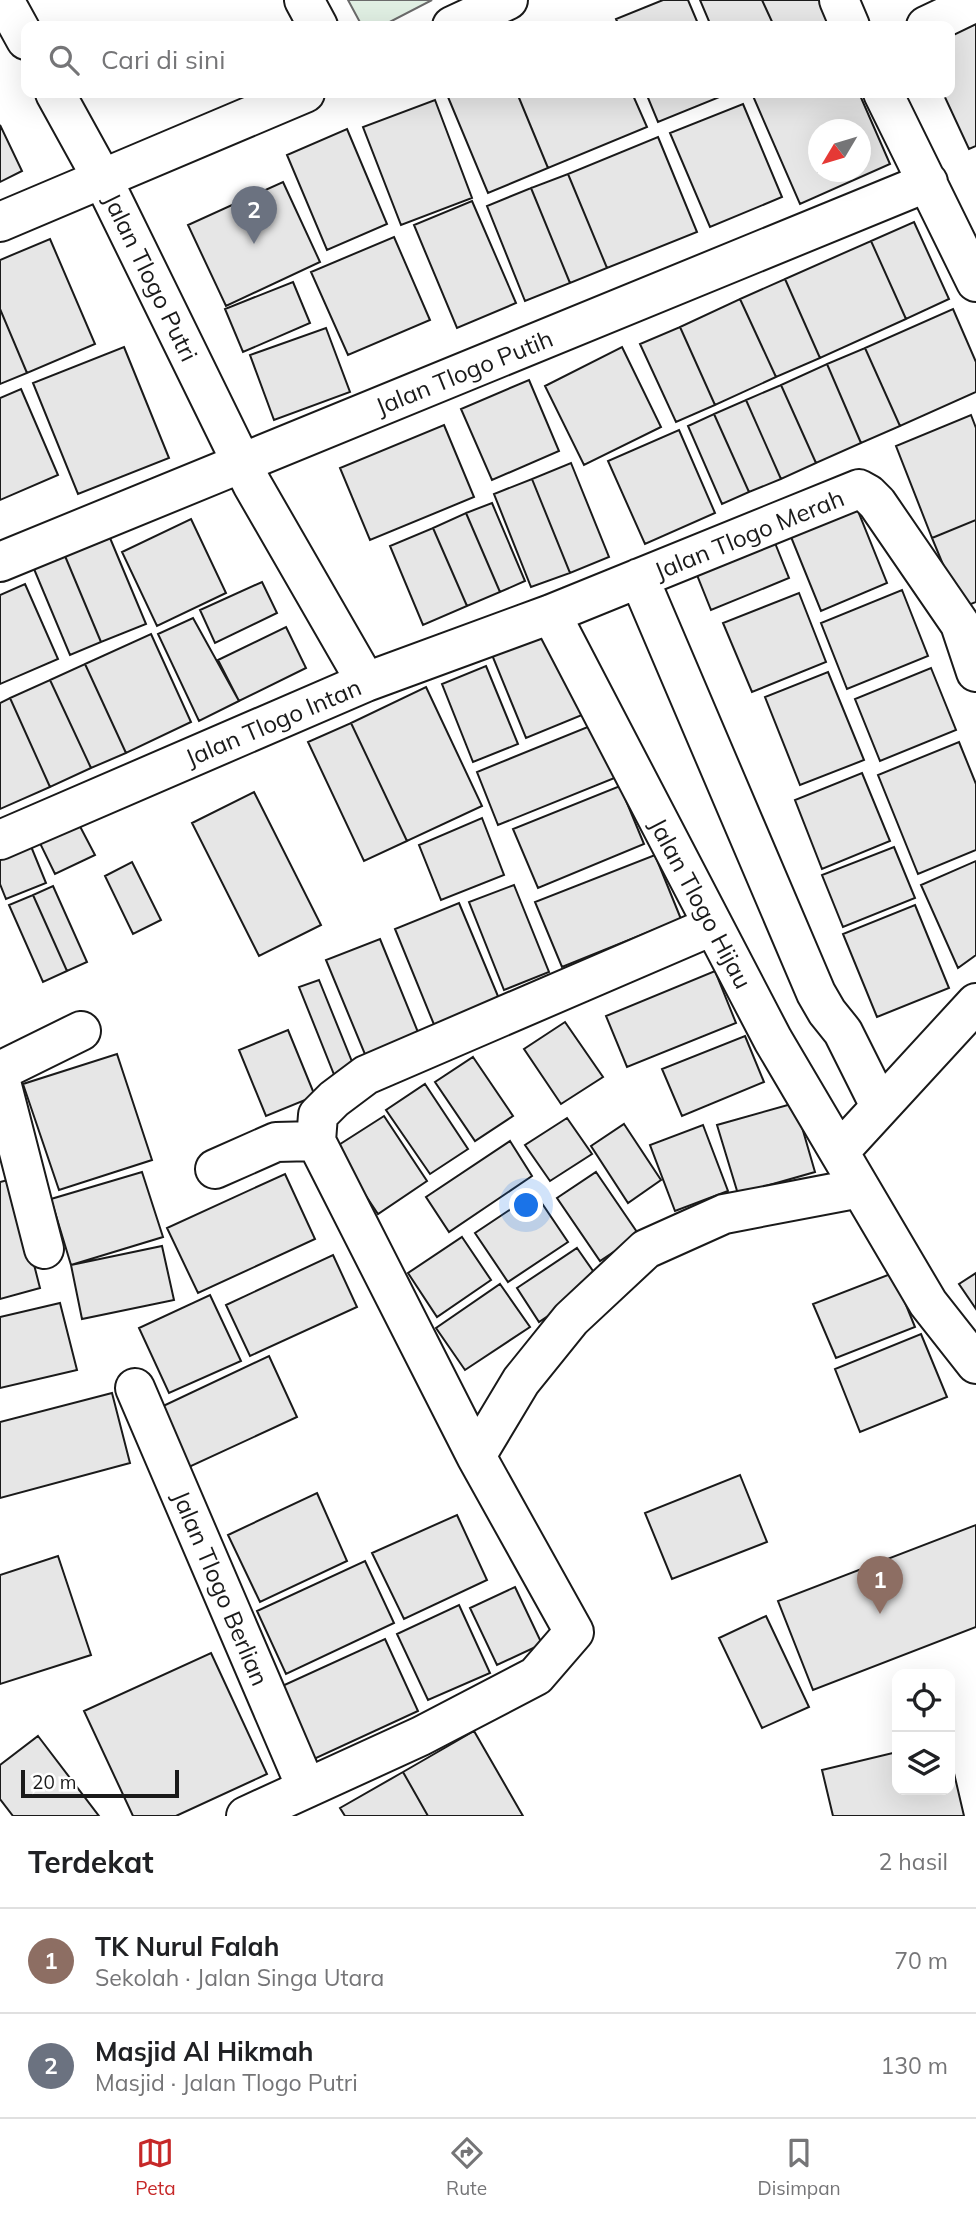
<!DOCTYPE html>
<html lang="id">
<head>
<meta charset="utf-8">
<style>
	:root { --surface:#fff; --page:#f6f6f6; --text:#202124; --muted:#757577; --line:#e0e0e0; --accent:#c62828 }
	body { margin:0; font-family:Mulish,sans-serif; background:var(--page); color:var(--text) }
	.controls { position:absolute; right:21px; bottom:21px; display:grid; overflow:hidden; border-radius:14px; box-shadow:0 7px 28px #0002 }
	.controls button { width:63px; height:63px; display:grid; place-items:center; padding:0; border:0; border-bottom:2px solid var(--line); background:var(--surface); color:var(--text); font:35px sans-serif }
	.compass { position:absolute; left:808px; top:119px; width:63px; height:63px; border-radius:50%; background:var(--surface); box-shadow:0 7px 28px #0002; rotate:232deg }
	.scale { position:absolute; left:21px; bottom:18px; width:158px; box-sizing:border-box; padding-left:7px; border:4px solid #1a1a1a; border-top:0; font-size:19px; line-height:24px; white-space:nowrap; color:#1a1a1a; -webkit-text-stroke:5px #fff; paint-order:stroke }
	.you { position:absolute; left:527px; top:1206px; width:24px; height:24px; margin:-18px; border:5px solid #fff; border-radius:50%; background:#1a73e8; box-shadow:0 0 0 10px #1a73e833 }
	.badge { display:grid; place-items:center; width:46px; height:46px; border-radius:50%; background:var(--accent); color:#fff; font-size:23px; font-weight:700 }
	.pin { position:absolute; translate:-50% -58px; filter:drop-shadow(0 2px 4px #0008) }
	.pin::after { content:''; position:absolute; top:37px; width:24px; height:21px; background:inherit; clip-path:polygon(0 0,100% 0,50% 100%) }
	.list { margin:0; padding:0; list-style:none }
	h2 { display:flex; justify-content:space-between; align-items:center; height:91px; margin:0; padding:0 28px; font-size:30px }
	h2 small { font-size:23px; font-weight:400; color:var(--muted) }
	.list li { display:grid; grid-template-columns:46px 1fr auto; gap:21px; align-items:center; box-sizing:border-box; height:105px; padding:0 28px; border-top:2px solid var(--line) }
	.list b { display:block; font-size:26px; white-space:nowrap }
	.list p { margin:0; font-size:23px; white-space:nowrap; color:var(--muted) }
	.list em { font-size:23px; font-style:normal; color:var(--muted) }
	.icon { flex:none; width:38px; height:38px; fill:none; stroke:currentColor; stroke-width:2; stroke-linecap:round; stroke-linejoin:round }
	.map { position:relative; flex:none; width:976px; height:1816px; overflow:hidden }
	.search { position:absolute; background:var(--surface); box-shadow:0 7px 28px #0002; left:21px; right:21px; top:21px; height:77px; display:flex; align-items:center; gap:18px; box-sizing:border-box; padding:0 24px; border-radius:14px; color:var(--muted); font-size:26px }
	.sheet { height:301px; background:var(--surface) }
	nav { display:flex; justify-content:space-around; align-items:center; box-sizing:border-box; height:98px; border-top:2px solid var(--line); background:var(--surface); font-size:19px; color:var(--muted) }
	nav a { display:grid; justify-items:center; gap:4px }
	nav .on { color:var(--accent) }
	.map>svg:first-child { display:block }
</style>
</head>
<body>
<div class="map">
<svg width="976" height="1816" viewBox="0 0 976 1816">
	<rect width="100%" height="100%" fill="#fff"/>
	<path fill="#e0efe3" stroke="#6a6a6a" stroke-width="2" d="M348,0H432L382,26H362Z"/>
	<path fill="#e6e6e6" stroke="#1a1a1a" stroke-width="2" fill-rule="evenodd" d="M663,0H688L699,26H619L616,19Z
		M700,0H762L774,26H711Z
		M762,0H825L836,26H774Z
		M976,22V146L969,149L943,93H950V34Z
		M458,93H517L548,168L488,193L448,97Z
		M517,93H632L647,127L548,168Z
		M646,93H726L727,94L658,122Z
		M760,93H859L890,164L800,204L753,96ZM818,130H860V172H818Z
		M435,100L472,198L401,225L363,127Z
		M743,104L782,197L710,227L670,133Z
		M0,125L22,171L0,182Z
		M347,129L387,224L327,250L287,155Z
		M658,137L697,232L607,268L568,174Z
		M568,174L607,268L570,283L531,188Z
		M283,182L320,262L226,306L188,225Z
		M531,188L570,283L525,301L487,206Z
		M472,201L516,303L457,328L414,225Z
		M914,222L949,299L906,319L871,241Z
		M394,237L430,320L348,355L311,272Z
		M50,239L95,344L27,373L0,309V260Z
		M871,241L906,319L820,358L785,279Z
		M785,279L820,358L776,377L740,299Z
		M293,282L310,323L243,352L225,309Z
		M740,299L776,377L715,405L680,327Z
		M0,309L27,373L0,384Z
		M953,309L976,362V392L900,426L865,348Z
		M680,327L715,405L676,422L640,344Z
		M326,328L350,392L274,420L250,355Z
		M124,347L169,458L78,494L33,383Z
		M622,347L661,427L584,465L545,386Z
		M865,348L900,426L861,443L827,364Z
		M827,364L861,443L816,463L781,385Z
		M529,380L559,451L492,480L461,409Z
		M781,385L816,463L781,479L746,400Z
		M21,389L58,475L0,500V398Z
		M746,400L781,479L749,492L714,414Z
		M714,414L749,492L722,504L688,426Z
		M971,415L976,428V520L932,538L896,446Z
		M444,425L474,497L370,540L340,468Z
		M679,430L715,513L645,544L608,461Z
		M571,463L609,557L570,573L532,479Z
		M532,479L570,573L531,587L494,494Z
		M492,503L525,581L500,592L466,513Z
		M856,506L887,583L821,611L789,532Z
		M466,513L500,592L467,606L433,528Z
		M191,519L226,593L157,626L122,552Z
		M976,520V602L961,608L932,538Z
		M433,528L467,606L423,625L390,546Z
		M771,533L789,578L711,610L693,565Z
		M110,538L146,624L101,642L65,556Z
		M65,556L101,642L70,655L34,569Z
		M262,582L277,613L215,643L200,610Z
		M25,584L58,659L0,684V595Z
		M902,590L928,656L847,689L821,623Z
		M799,593L826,662L752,692L723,623Z
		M193,618L239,701L199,721L158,634Z
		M286,627L306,668L239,701L218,660Z
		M546,627L582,715L526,738L490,650Z
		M151,634L191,722L126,753L85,664Z
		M85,664L126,753L91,768L50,680Z
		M486,666L518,744L473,762L442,684Z
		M931,668L956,730L880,761L855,699Z
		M828,672L864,760L800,785L765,697Z
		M50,680L91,768L50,787L10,698Z
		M426,687L482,806L407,841L351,723Z
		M10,698L50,787L0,809V703Z
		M351,723L407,841L364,861L308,742Z
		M595,724L617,777L498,825L477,772Z
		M959,742L976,784V850L918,874L878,775Z
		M862,773L890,841L822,869L795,800Z
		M620,786L644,844L538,888L513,829Z
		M254,792L321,925L259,956L192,823Z
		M73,813L95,855L55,874L35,833Z
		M482,818L504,875L441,900L419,845Z
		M28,839L46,883L6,899L0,884V850Z
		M894,847L915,898L843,927L822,875Z
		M655,855L681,919L562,967L535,902Z
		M976,861V955L958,968L921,885Z
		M132,862L161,920L133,934L105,876Z
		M514,885L549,972L504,990L469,902Z
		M53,886L87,962L67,971L33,895Z
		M33,895L67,971L43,982L9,905Z
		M459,903L500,1001L435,1027L395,929Z
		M915,905L949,988L877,1017L843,934Z
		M380,939L422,1042L369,1064L326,960Z
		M715,971L736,1023L627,1067L606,1016Z
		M319,980L357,1074L337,1082L299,987Z
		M565,1022L603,1077L561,1104L524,1049Z
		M288,1030L315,1096L266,1116L239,1050Z
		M745,1036L764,1082L682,1116L662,1069Z
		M117,1054L152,1160L59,1190L23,1084Z
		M473,1057L513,1116L475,1141L435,1082Z
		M425,1084L468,1149L430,1174L386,1110Z
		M795,1103L815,1172L738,1194L717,1125Z
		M384,1116L427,1181L378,1214L334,1148Z
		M567,1118L592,1154L550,1181L525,1145Z
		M624,1124L661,1180L628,1203L591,1146Z
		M703,1125L728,1191L675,1211L650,1145Z
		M510,1141L532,1176L449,1232L426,1197Z
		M142,1172L163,1237L71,1265L51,1199Z
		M596,1172L639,1235L600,1261L557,1198Z
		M285,1174L315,1239L198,1293L167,1228Z
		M12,1179L40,1288L0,1299V1182Z
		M535,1193L568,1242L508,1282L475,1233Z
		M462,1237L491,1280L437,1317L408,1273Z
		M162,1246L174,1300L82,1319L71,1265Z
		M577,1248L600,1281L539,1322L517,1288Z
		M333,1255L357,1307L250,1356L226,1305Z
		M893,1273L915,1327L836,1358L813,1304Z
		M976,1273V1309L959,1284Z
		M500,1284L530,1327L465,1370L436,1328Z
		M210,1295L241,1361L169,1393L139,1328Z
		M60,1303L77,1370L0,1388V1317Z
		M921,1334L947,1397L860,1432L835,1369Z
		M269,1356L297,1417L189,1467L161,1407Z
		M112,1393L130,1463L0,1498V1422Z
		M740,1475L767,1542L672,1579L645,1513Z
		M317,1493L347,1561L260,1602L228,1535Z
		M457,1515L487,1580L404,1619L372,1553Z
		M976,1525V1627L813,1690L778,1601Z
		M58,1556L91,1655L0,1684V1575Z
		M365,1561L394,1623L286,1674L257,1611Z
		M515,1587L542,1644L497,1665L470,1608Z
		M459,1605L490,1673L428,1700L397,1634Z
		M766,1616L809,1707L762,1728L719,1638Z
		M385,1639L418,1711L314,1759L280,1687Z
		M211,1653L267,1774L176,1816H133L84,1711Z
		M474,1731L523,1816H428L403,1772Z
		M38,1736L99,1816H13L0,1799V1765Z
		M897,1752V1790H950V1756L964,1816H833L822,1770Z
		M403,1772L428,1816H345L340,1808Z"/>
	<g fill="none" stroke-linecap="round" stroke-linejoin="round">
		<defs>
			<path id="street" d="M4,0L26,40
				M304,0L318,26
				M839,0L850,26
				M452,26L508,0
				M926,26L976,2
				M55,93L103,180L252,484L366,682
				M883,93L976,282
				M0,222L305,93
				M0,562L928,182
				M639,578L816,993L827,1012L843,1032L880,1106
				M551,614L773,1040L928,1303L976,1364
				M0,840L366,682L551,614L859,489L868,494L877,503L960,624L976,672
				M0,1071L81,1031
				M0,1078L44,1249
				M839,1152L976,1003
				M215,1169L276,1142L316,1141
				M135,1388L306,1787
				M476,1456L521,1381L571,1319L646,1249L724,1214L860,1188
				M246,1816L421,1736L536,1676L574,1632L476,1456L316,1141L318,1115L334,1099L366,1075L712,926"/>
		</defs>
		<use href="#street" stroke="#1a1a1a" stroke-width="42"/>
		<use href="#street" stroke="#fff" stroke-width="38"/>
	</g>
	<g text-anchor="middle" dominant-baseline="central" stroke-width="5" stroke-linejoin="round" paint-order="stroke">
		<g font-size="24" fill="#1a1a1a" stroke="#fff">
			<text transform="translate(151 277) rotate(64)">Jalan Tlogo Putri</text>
			<text transform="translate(464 372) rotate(-22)">Jalan Tlogo Putih</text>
			<text transform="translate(749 534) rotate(-22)">Jalan Tlogo Merah</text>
			<text transform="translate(273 722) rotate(-23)">Jalan Tlogo Intan</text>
			<text transform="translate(701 903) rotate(62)">Jalan Tlogo Hijau</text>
			<text transform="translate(221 1588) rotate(67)">Jalan Tlogo Berlian</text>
		</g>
	</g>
</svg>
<div class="controls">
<button><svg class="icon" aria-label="locate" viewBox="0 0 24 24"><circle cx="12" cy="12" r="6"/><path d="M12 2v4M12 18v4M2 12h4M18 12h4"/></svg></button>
<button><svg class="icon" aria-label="layers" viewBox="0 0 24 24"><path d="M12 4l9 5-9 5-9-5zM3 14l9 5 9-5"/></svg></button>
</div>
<svg class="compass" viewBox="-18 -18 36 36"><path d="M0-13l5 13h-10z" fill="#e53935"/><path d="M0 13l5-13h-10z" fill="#757577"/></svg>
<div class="scale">20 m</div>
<div class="you"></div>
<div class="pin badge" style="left:880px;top:1614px;background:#8d6e63">1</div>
<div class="pin badge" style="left:254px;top:244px;background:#6b7280">2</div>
<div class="search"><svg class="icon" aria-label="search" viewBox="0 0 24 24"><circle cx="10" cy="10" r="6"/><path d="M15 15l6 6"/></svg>Cari di sini</div>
</div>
<section class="sheet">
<h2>Terdekat<small>2 hasil</small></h2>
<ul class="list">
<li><span class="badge" style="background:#8d6e63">1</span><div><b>TK Nurul Falah</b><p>Sekolah · Jalan Singa Utara</p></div><em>70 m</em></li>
<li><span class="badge" style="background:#6b7280">2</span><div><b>Masjid Al Hikmah</b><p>Masjid · Jalan Tlogo Putri</p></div><em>130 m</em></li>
</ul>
</section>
<nav>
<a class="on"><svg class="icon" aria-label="map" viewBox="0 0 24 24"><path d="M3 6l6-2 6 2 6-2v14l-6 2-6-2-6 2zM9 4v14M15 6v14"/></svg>Peta</a>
<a><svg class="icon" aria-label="directions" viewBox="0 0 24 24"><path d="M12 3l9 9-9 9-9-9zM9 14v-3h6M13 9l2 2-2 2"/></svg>Rute</a>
<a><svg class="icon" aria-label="saved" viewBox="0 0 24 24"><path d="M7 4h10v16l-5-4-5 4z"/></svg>Disimpan</a>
</nav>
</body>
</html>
